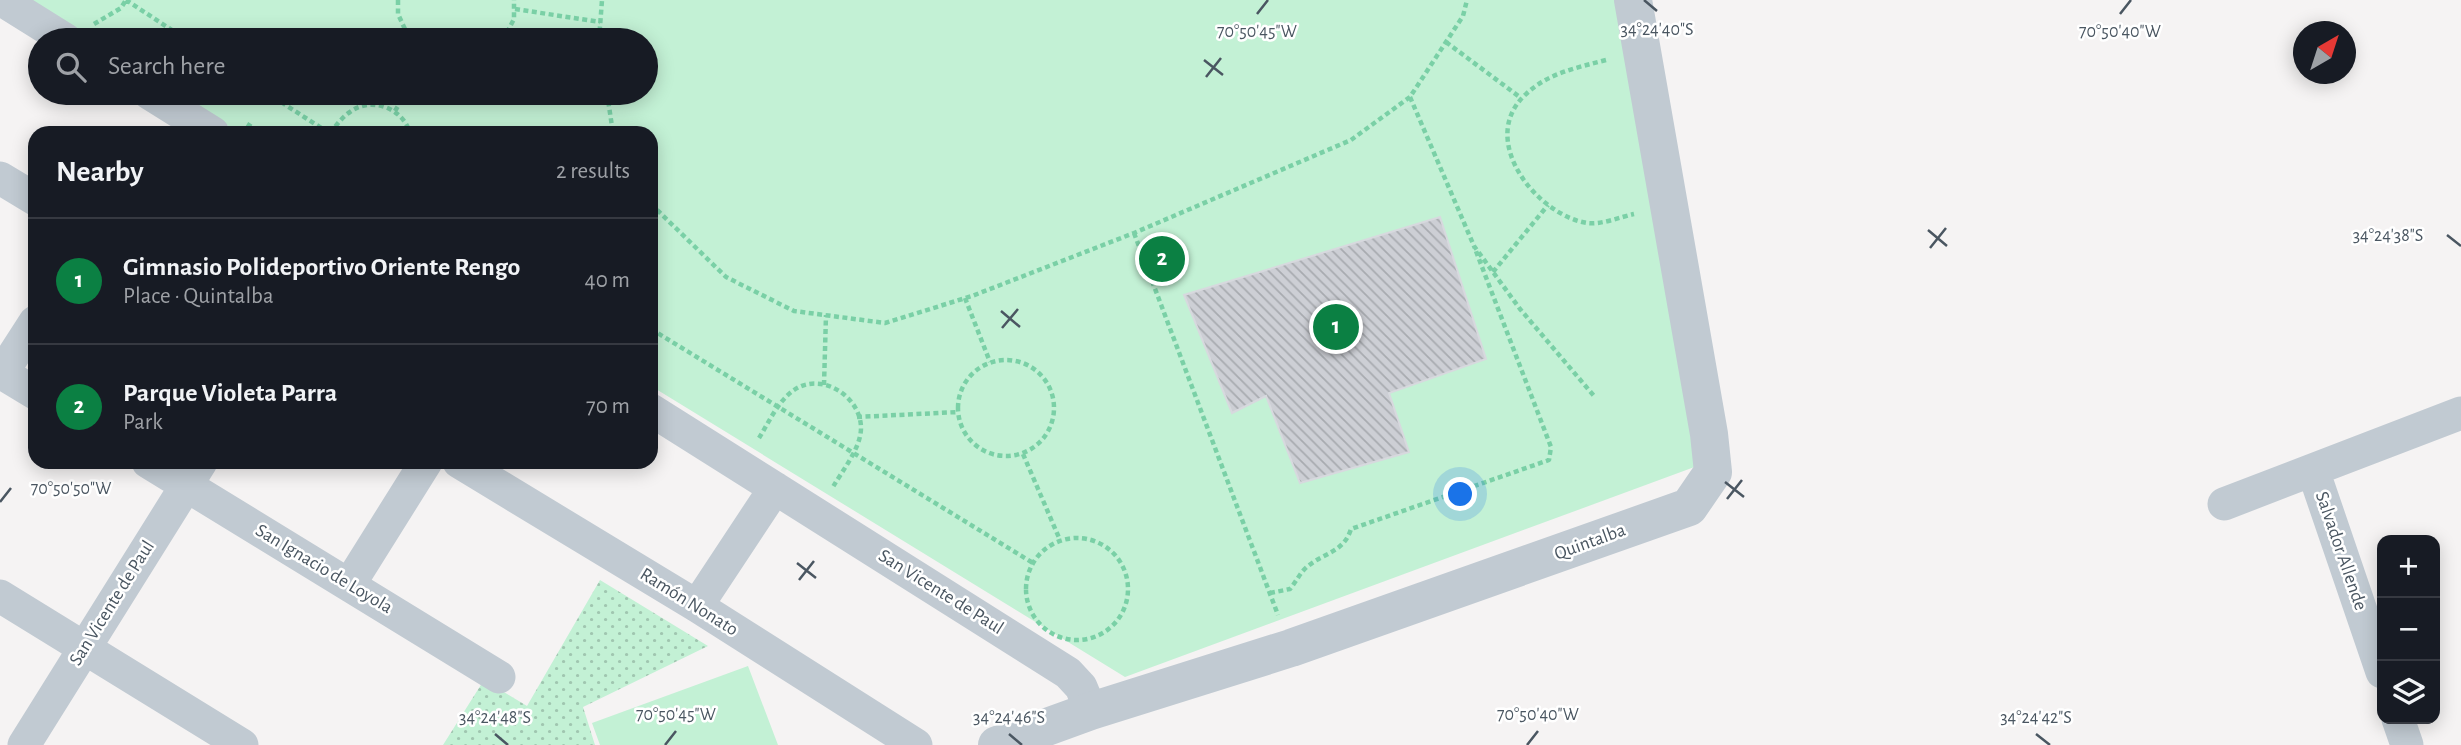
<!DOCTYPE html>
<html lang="en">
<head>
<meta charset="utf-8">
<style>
	:root { --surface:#171b24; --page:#242831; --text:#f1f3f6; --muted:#9ea1a6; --line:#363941; --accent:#0b8043 }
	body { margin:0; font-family:"Alegreya Sans",sans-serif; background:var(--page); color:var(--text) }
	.controls { position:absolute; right:21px; bottom:21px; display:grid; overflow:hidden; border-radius:14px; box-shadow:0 4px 18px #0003 }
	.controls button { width:63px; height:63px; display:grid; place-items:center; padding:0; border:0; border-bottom:2px solid var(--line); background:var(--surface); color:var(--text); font:35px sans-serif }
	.compass { position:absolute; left:2293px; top:21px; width:63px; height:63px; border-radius:50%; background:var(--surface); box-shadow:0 4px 18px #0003; rotate:39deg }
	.you { position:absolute; left:1461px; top:495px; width:24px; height:24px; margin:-18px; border:5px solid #fff; border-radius:50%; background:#1a73e8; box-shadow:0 0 0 10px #1a73e833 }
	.badge { display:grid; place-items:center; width:46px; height:46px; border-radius:50%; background:var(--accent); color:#fff; font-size:23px; font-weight:700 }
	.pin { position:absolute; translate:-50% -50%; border:4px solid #fff; box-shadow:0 2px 7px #0006 }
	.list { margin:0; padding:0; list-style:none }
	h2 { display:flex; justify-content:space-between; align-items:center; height:91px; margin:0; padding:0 28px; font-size:30px }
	h2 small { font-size:23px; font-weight:400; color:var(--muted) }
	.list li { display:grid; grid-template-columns:46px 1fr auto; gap:21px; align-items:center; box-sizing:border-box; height:126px; padding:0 28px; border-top:2px solid var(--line) }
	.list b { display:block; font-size:26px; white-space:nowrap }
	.list p { margin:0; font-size:23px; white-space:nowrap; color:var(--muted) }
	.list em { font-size:23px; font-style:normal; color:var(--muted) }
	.icon { flex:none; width:38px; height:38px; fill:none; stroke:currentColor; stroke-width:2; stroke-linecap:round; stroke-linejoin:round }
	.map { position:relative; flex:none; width:2461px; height:745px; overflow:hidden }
	.search { position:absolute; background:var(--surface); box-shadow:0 4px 18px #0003; left:28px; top:28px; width:630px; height:77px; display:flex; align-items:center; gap:18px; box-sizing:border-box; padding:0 24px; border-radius:38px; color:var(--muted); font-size:26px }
	.panel { position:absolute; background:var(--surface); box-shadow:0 4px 18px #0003; left:28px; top:126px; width:630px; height:343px; border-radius:21px }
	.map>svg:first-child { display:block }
</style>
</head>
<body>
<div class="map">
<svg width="2461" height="745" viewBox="0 0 2461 745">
	<defs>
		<pattern id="grass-dots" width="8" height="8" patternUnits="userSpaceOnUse" patternTransform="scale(1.75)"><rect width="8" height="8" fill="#c3f1d5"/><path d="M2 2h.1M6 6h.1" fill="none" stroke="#a0c6b0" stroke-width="1.8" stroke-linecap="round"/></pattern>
		<pattern id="building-back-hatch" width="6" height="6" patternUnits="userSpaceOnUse" patternTransform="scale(1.75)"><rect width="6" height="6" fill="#cdcfd5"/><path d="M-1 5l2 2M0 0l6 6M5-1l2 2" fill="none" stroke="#a8abb0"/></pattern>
	</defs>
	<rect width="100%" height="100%" fill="#f5f3f3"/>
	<path fill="url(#grass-dots)" d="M600,580L708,646L583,707L595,745H443L484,680L527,706Z"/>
	<path fill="#c3f1d5" d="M23,0H1630L1708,462L1125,677L651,386V133H240L174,93H646V40H89Z
		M748,666L778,745H600L592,723Z"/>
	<path fill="url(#building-back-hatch)" stroke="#d7d9de" stroke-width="2" d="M1440,217L1486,359L1389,393L1409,452L1300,483L1266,396L1232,413L1184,295Z"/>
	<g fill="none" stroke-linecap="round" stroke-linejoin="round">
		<path stroke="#7ad0a6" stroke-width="4.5" stroke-dasharray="5 3.5" stroke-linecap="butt" d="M126,0L187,40
			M398,0V14L410,40
			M515,9L600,22
			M94,24L121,8L126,0
			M100,33L111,40
			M503,40L514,19V0
			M599,40L602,0
			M1446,42L1521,98
			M1606,60C1576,68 1547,73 1524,96C1478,141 1537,215 1587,223C1601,225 1620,217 1634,214
			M267,93L329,133
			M607,93L613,133
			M1410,97L1474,246L1520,309L1594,396
			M395,111L406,93
			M247,124L261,133
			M330,133C336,126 342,117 350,112C371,96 403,108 410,133
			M651,204L726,277L794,311L885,323L972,296L1134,233L1351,140L1410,97L1463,16L1467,0
			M1134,233L1278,615
			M1493,272L1548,205
			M965,298L990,362
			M651,329L1033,563
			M958 408a48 48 0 1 1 96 0a48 48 0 1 1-96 0Z
			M824,385L826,315
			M857,417L958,412
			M759,438C769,422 778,401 794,390C822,371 861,397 861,428C861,448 842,471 833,487
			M1023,454L1060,540
			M1026 589a51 51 0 1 1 102 0a51 51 0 1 1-102 0Z
			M1270,593L1290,589C1296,582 1301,571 1308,566C1324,553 1344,552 1351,529L1549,460L1551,447L1474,246"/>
		<path stroke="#c1cad2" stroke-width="33" d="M2,0L66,40
			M149,93L213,133
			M0,178L35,199
			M0,372L35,393
			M2,373L35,322
			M651,410L1068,673L1081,687L1091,711
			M148,462L499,677
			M459,462L697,606L916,745
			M2313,470L2382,672
			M2224,504L2461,413
			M349,585L426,462
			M0,596L242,745
			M697,606L775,488
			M2398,719L2407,745
			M24,745L201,462"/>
		<path stroke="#c1cad2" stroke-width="38" d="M997,745L1091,711L1291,648L1689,507L1713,472L1709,434L1633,0"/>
	</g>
	<path fill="none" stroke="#4a5661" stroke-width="2.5" d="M1644,0L1657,11M1257,14L1268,0M2120,14L2131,0M1204,60L1223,75M1206,77L1221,58M1928,230L1947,246M2447,235L2461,246M1930,248L1946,228M1001,311L1020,327M1002,328L1018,309M1725,482L1744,497M1727,499L1742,480M0,502L11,488M797,563L816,578M799,580L814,561M495,734L508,745M1009,734L1022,745M2036,734L2050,745M665,745L676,731M1527,745L1538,731"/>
	<g text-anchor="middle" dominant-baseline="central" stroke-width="5" stroke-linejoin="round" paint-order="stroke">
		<g font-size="19" fill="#4a5661" stroke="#fff">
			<text transform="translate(1590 542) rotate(-20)">Quintalba</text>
			<text transform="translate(2341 551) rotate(71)">Salvador Allende</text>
			<text transform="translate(324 569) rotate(31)">San Ignacio de Loyola</text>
			<text transform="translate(941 592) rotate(32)">San Vicente de Paul</text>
			<text transform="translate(689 602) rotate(32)">Ramón Nonato</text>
			<text transform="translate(112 603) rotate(-58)">San Vicente de Paul</text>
		</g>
	</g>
	<g font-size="18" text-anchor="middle" fill="#4a5661" stroke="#fff" stroke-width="5" stroke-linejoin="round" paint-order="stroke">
		<text x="1657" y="35">34°24'40"S</text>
		<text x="1257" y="37">70°50'45"W</text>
		<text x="2120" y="37">70°50'40"W</text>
		<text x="2388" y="241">34°24'38"S</text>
		<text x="71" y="494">70°50'50"W</text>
		<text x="676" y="720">70°50'45"W</text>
		<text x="1538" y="720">70°50'40"W</text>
		<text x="495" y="723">34°24'48"S</text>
		<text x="1009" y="723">34°24'46"S</text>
		<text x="2036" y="723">34°24'42"S</text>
	</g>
</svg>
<div class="controls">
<button>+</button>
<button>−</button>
<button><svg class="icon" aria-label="layers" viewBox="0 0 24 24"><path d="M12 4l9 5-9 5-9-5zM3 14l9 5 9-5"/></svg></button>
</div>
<svg class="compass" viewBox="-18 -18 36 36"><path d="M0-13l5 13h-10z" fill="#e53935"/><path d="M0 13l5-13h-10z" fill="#9ea1a6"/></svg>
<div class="you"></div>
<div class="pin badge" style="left:1336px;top:327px">1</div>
<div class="pin badge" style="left:1162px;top:259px">2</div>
<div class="search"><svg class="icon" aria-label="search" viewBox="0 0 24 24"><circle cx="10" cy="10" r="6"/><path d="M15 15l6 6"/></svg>Search here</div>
<section class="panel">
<h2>Nearby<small>2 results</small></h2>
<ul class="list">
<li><span class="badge">1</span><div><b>Gimnasio Polideportivo Oriente Rengo</b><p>Place · Quintalba</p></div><em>40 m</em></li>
<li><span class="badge">2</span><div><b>Parque Violeta Parra</b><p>Park</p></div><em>70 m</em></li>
</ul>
</section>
</div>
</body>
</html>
